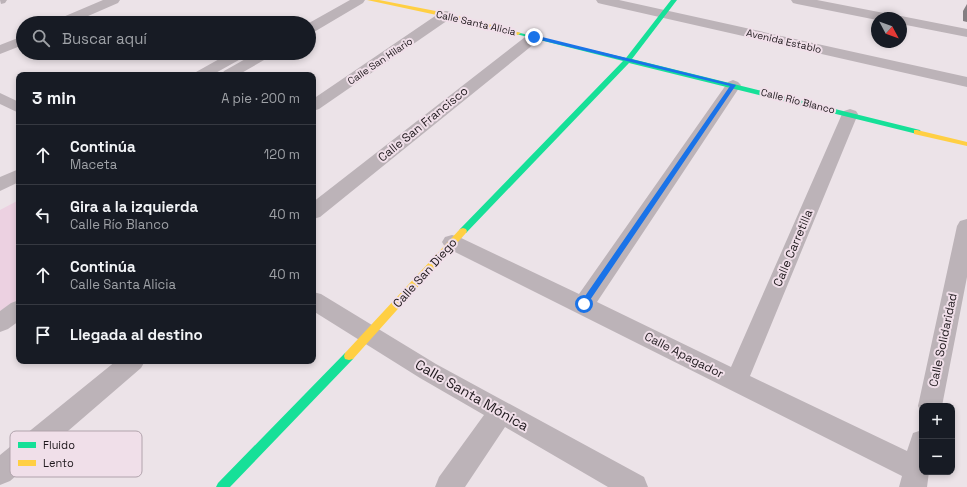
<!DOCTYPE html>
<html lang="es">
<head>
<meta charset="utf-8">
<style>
	:root { --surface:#171b24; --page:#242831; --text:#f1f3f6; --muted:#9ea1a6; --line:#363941 }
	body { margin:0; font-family:"Space Grotesk",sans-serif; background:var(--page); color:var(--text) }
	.controls { position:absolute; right:12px; bottom:12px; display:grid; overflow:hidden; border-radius:8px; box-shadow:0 2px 6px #0003 }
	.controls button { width:36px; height:36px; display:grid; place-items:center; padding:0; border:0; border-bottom:1px solid var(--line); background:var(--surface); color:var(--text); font:20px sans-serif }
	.compass { position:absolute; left:871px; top:12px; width:36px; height:36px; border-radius:50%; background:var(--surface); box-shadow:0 2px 6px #0003; rotate:131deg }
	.stop { position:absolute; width:12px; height:12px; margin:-9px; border:3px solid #1a73e8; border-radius:50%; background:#fff }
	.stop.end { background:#1a73e8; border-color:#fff; box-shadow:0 1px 4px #0008 }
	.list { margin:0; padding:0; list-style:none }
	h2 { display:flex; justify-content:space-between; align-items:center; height:52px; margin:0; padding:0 16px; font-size:17px }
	h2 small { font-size:13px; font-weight:400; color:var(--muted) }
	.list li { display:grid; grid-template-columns:26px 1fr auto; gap:12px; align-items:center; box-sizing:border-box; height:60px; padding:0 16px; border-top:1px solid var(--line) }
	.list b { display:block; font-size:15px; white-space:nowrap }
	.list p { margin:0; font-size:13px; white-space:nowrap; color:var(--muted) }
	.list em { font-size:13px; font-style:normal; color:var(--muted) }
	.icon { flex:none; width:22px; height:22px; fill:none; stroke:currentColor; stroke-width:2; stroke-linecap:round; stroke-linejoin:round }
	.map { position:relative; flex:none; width:967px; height:487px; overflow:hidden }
	.search { position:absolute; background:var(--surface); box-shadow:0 2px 6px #0003; left:16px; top:16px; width:300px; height:44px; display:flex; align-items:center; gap:10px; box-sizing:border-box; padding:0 14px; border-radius:22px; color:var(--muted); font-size:15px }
	.panel { position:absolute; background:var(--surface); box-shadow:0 2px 6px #0003; left:16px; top:72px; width:300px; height:292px; border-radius:8px }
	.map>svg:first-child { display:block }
</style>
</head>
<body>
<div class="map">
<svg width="967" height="487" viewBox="0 0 967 487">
	<rect width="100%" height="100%" fill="#ece3e8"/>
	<path fill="#ecd1e1" d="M19,200V299L0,311V210Z"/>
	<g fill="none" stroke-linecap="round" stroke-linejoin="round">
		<path fill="#bcb3b8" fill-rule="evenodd" d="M0,0H7L5,3L1,4Z
			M103,0H120L118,3L72,23H54L56,20Z
			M350,0H365L363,3L314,32L309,33V23Z
			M596,0H619L967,77V87L602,4L598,3Z
			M791,0H817L889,14L894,15L896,18H877V20L797,4L793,3Z
			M446,11L451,12L453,15L451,18L319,109L313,111V99L441,12Z
			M901,16L967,29V37L901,24V18H896Z
			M534,33L539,34L541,37L539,40L320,217L313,219V202L529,34Z
			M23,36V45L0,54V45Z
			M230,53H248L246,56L212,75H194L196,72Z
			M256,53H273L271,56L238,75L222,74L224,71Z
			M733,80L738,82L741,85L597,302L731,367L842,114L844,111L850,109L856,111L858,114L750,376L907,451L913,433L922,430V472H929L927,487H899L902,476L445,247L442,242L445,237L452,235L459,237L579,294L728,82Z
			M0,93L19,102V113L0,104Z
			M19,169V182L0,191V177Z
			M967,219V277L942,406H922V414L918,406L957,226L960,221Z
			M313,292L321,294L436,364L644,477L648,487H608L505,427L465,487H435L439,477L484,415L420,378L313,311Z
			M19,300V321L8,329L0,332V311L11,303Z
			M116,361H145L141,368L10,481L0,485V455Z"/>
		<path fill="#16e098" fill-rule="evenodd" d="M671,0H677L632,59L920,130L921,132L917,134L629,63L466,233H460L459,231L460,229L623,61L516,34V32L626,58Z
			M349,352L353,353L354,356L353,359L230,487H216L218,483L345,353Z"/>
		<path fill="#ffcf43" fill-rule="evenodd" d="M367,0H379L446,13L521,33L518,35L446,17Z
			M914,130H917L967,142V146L914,134Z
			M463,228L466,229L467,231L466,233L353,359L349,360L345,359L344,356L345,353L460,229Z"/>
	</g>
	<path fill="#847e82" d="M967,4V22L963,21V11Z"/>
	<path fill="#1a73e8" d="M534,35L736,85L586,306L584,307L580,304L581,302L730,86L532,38Z"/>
	<g text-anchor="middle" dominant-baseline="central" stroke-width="4" stroke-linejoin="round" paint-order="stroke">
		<g font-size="10" fill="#1e181c" stroke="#f0dfe9">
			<text transform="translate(476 23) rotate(13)">Calle Santa Alicia</text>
			<text transform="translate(784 41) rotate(13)">Avenida Establo</text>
			<text transform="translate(380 61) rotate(-34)">Calle San Hilario</text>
			<text transform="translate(798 101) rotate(14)">Calle Río Blanco</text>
		</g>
		<g font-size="12" fill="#1e181c" stroke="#f0dfe9">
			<text transform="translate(423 124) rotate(-39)">Calle San Francisco</text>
			<text transform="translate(793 248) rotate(-67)">Calle Carretilla</text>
			<text transform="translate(425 273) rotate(-48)">Calle San Diego</text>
			<text transform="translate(943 340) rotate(-78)">Calle Solidaridad</text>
			<text transform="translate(684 355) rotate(27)">Calle Apagador</text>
		</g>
		<g font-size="14" fill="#1e181c" stroke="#f0dfe9">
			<text transform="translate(472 395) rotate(30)">Calle Santa Mónica</text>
		</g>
	</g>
	<rect x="10" y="431" width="132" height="46" rx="6" fill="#f0dfe9" stroke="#b1a3ac" stroke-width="1"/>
	<rect x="18" y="442" width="18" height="6" fill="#16e098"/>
	<rect x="18" y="460" width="18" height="6" fill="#ffcf43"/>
	<g font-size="11" fill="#1e181c">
		<text x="43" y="449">Fluido</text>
		<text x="43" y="467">Lento</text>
	</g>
</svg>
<div class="controls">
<button>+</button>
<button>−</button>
</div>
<svg class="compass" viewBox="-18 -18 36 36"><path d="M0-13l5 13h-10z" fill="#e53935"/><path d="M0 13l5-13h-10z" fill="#9ea1a6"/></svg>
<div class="stop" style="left:584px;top:304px"></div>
<div class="stop end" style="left:534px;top:37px"></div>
<div class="search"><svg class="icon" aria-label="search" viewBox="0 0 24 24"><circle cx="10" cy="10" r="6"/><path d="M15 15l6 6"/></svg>Buscar aquí</div>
<section class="panel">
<h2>3 min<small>A pie · 200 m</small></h2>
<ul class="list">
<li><svg class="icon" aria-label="ahead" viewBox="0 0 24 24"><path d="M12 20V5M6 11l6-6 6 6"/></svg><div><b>Continúa</b><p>Maceta</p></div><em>120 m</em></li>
<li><svg class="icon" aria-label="left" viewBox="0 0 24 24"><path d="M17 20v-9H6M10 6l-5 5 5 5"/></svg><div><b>Gira a la izquierda</b><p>Calle Río Blanco</p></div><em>40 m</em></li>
<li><svg class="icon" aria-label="ahead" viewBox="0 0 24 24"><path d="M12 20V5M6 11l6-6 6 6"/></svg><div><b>Continúa</b><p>Calle Santa Alicia</p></div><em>40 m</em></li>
<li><svg class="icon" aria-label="arrive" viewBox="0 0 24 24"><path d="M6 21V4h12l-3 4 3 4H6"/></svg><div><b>Llegada al destino</b></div></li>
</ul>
</section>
</div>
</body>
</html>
